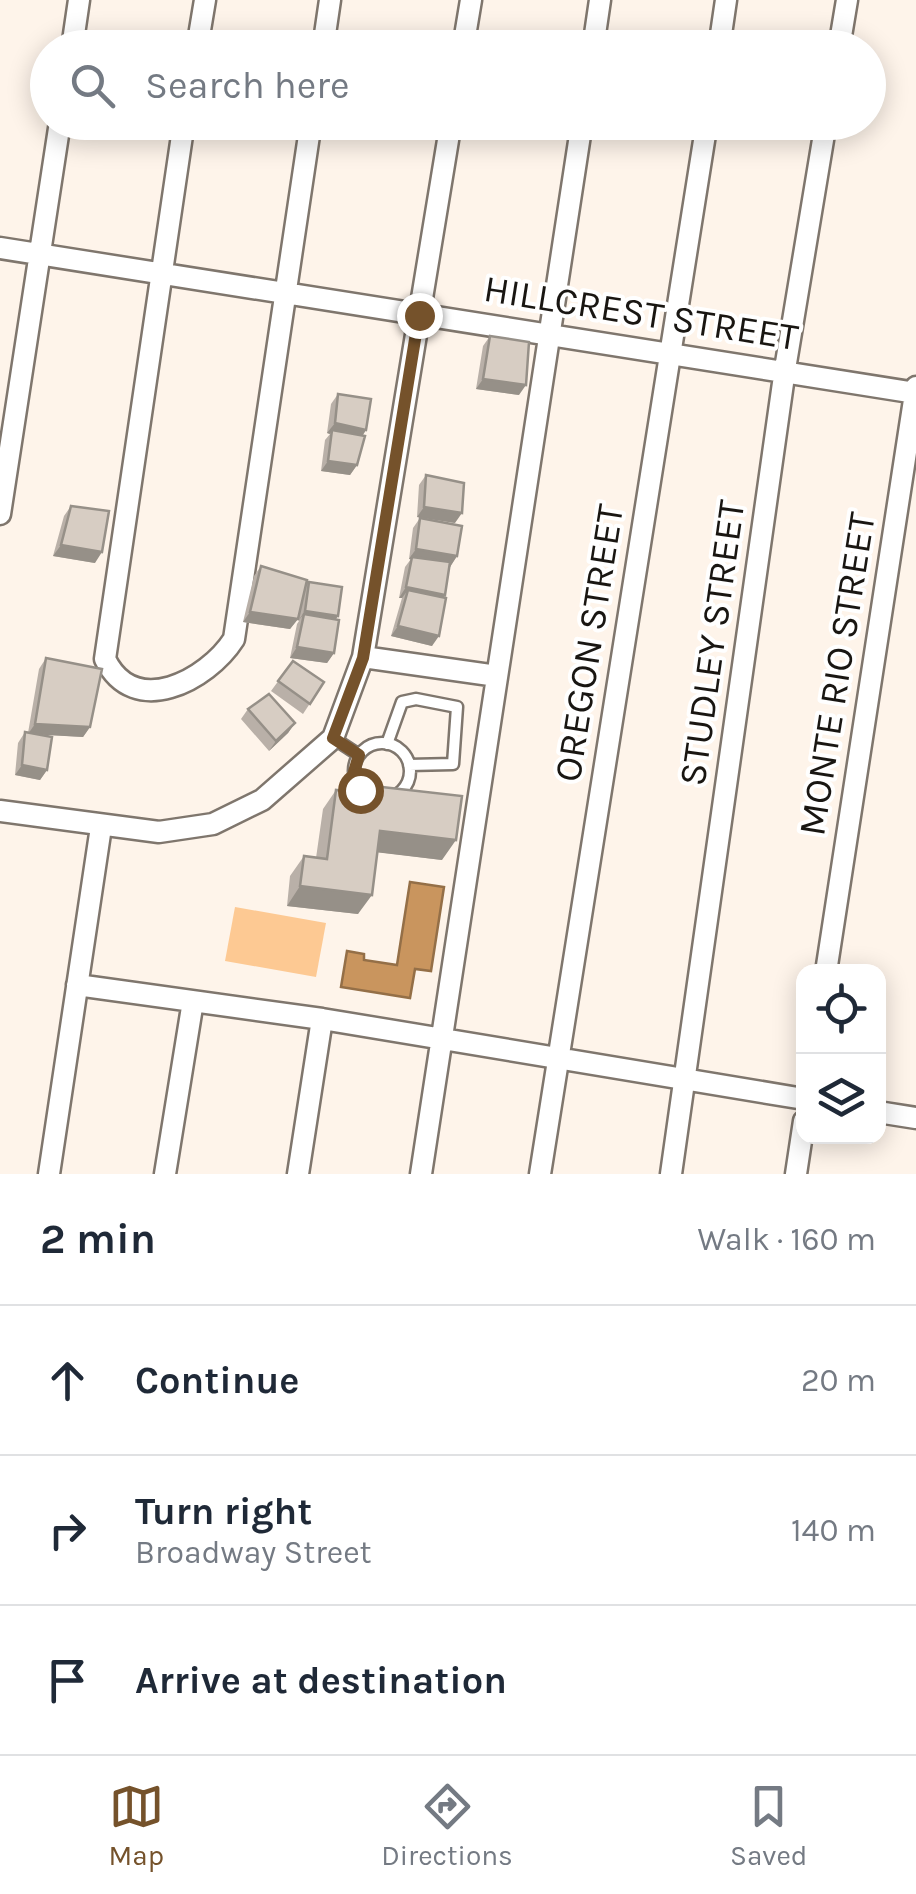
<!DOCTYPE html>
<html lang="en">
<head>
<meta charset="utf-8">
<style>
	:root { --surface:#fff; --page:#f6f6f7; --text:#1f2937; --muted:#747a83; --line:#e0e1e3; --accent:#75522b }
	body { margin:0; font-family:Karla,sans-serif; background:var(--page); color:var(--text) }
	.controls { position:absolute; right:30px; bottom:30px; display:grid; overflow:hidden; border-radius:20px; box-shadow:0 5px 25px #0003 }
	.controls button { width:90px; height:90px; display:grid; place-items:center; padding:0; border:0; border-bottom:2px solid var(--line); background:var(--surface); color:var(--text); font:50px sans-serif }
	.stop { position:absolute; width:30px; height:30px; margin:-22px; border:8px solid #75522b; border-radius:50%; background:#fff }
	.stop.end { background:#75522b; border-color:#fff; box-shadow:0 2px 10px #0008 }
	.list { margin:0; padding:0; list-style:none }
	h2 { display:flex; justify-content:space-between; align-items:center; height:130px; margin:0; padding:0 40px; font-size:42px }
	h2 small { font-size:32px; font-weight:400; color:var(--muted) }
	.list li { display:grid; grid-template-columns:65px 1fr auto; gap:30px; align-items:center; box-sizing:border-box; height:150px; padding:0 40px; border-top:2px solid var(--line) }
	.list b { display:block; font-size:38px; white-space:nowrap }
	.list p { margin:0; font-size:32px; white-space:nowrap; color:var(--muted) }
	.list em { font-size:32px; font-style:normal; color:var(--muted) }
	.icon { flex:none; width:55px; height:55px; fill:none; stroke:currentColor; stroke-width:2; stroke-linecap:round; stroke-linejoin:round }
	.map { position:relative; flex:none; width:916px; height:1174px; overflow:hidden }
	.search { position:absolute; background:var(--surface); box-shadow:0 5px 25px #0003; left:30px; right:30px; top:30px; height:110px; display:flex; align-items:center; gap:25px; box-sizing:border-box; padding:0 35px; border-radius:55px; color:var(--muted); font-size:38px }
	.sheet { height:580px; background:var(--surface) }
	nav { display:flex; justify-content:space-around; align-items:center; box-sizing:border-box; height:140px; border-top:2px solid var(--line); background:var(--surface); font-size:28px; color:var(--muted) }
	nav a { display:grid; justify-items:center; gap:5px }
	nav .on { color:var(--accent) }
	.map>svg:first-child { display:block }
</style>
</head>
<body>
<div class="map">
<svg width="916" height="1174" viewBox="0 0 916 1174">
	<rect width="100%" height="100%" fill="#fef4ea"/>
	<path fill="#fdc993" d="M235,907L326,923L316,977L225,961Z"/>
	<path fill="#c9955e" stroke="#946f47" stroke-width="2.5" d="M410,882L444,887L431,971L415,969L410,998L341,987L347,951L364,954V960L397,965Z"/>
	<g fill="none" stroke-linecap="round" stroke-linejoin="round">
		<defs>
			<path id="service" d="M333,738L359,755
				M354 771a28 28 0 1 1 56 0a28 28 0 1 1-56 0Z
				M387,744L402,702L416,699L457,707L453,764L409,765"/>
			<path id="minor" d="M72,48L79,0
				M197,48L205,0
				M323,48L330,0
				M463,48L471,0
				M593,48L600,0
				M719,48L726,0
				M839,48L847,0
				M184,122L105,659C134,719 207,681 234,639L311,122
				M0,248L916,393
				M0,514L60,122
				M363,657L497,676
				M0,811L159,832L213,824L262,800L333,738L363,657L451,122
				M826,972L916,387
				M77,985L322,1019L804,1099
				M878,1112L916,1118
				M49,1174L101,827
				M165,1174L193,1001
				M298,1174L322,1019
				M421,1174L582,122
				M540,1174L707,122
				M671,1174L785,369L826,122
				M796,1174L804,1121"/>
		</defs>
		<use href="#service" stroke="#7f766d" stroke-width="15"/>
		<use href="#minor" stroke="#7f766d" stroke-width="25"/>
		<use href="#service" stroke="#fff" stroke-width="10"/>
		<use href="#minor" stroke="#fff" stroke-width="20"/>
	</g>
	<path fill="#b9b0a8" d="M490,336L519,395L476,389L483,346Z
		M338,394L366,430L362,436L357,465L350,475L321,471L325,440L330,434L327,433L331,404Z
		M426,475L455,523L417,517L419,485Z
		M71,506L95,563L53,556L64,516Z
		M420,518L457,556L450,567L445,595L432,646L391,636L402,598H399L405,567L411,559H409L413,528Z
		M261,566L305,587L309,582L336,619L334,653L327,663L290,658L297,624L299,621V612L298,619L290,629L243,622L254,576Z
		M46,658L90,727L83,737L35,734L47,770L40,780L15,775L18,743L25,732L28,733L39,669Z
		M293,661L324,682L303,714L271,691Z
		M248,709L295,723L288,733L269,751L241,719Z
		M382,787L442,860L377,852L358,914L287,906L290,876L304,856L316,858L323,809L336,790L376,795Z"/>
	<path fill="#969088" d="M483,379L526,385L519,395L476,389Z
		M335,423L366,430L359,441L332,430L330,434L327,433Z
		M328,461L357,465L350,475L321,471Z
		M424,507L462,513L455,523L417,517Z
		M61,545L102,552L95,563L53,556Z
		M416,549L457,556L450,567L409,559Z
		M406,587L445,595L438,605L408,590L402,598H399Z
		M305,611L338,616L331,627L304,614L298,621Z
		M250,612L298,619L290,629L243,622Z
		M398,626L439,636L432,646L391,636Z
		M297,647L334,653L327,663L290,658Z
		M295,723L288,733L269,751L276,741Z
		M35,724L90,727L83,737L28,734Z
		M22,765L47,770L40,780L15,775Z
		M380,831L456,840L442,860L366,851Z
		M300,886L372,895L358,914L287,906Z"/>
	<path fill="#d7cdc3" stroke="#969088" stroke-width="2.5" d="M490,336L529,342L526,385L483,379Z
		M338,394L371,399L366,430L335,423Z
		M332,430L365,436L357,465L328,461Z
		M426,475L464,483L462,513L424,507Z
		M71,506L109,511L102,552L61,545Z
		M420,518L462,526L457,556L416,549Z
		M412,557L450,562L445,595L406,587Z
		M261,566L307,580L298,619L250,612Z
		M309,582L342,587L338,616L305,611Z
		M408,590L446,598L439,636L398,626Z
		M304,614L339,620L334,653L297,647Z
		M46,658L102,669L90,727L35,724Z
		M293,661L324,682L310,704L278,681Z
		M269,694L295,723L276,741L248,709Z
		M25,732L52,737L47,770L22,765Z
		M382,787L462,796L456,840L380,831L372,895L300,886L304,856L327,859L336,790L381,795Z"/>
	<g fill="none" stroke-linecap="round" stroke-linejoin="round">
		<path stroke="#75522b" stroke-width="12" d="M360,790L354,772L359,755L333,738L363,658L419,315"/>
	</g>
	<g text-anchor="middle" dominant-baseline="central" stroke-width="8" stroke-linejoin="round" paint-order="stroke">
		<g font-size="38" fill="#191612" stroke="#fff">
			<text transform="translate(641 313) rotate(9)">HILLCREST STREET</text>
			<text transform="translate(589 643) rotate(-81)">OREGON STREET</text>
			<text transform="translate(712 643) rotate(-82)">STUDLEY STREET</text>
			<text transform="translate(837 674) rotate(-81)">MONTE RIO STREET</text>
		</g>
	</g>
</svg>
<div class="controls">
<button><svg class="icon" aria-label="locate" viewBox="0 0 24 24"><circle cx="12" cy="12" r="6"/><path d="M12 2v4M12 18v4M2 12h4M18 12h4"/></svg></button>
<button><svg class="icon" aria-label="layers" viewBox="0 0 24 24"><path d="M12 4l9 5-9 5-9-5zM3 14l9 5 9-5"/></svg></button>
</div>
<div class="stop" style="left:360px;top:790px"></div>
<div class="stop end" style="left:419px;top:315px"></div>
<div class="search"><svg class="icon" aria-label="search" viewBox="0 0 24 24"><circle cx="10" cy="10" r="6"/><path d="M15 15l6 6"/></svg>Search here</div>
</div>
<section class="sheet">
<h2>2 min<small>Walk · 160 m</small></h2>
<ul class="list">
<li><svg class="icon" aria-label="ahead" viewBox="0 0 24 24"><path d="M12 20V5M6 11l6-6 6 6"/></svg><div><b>Continue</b></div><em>20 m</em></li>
<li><svg class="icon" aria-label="right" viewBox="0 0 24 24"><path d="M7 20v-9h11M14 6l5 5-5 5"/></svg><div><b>Turn right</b><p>Broadway Street</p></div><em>140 m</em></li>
<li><svg class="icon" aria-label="arrive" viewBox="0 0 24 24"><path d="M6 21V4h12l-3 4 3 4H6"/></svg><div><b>Arrive at destination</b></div></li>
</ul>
</section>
<nav>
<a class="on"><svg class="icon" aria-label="map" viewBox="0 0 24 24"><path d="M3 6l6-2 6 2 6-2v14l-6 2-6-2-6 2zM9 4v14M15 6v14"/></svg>Map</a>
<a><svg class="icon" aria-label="directions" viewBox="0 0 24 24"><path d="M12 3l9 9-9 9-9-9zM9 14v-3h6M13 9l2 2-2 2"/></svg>Directions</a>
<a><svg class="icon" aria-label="saved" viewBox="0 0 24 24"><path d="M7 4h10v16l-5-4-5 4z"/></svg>Saved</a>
</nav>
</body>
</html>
